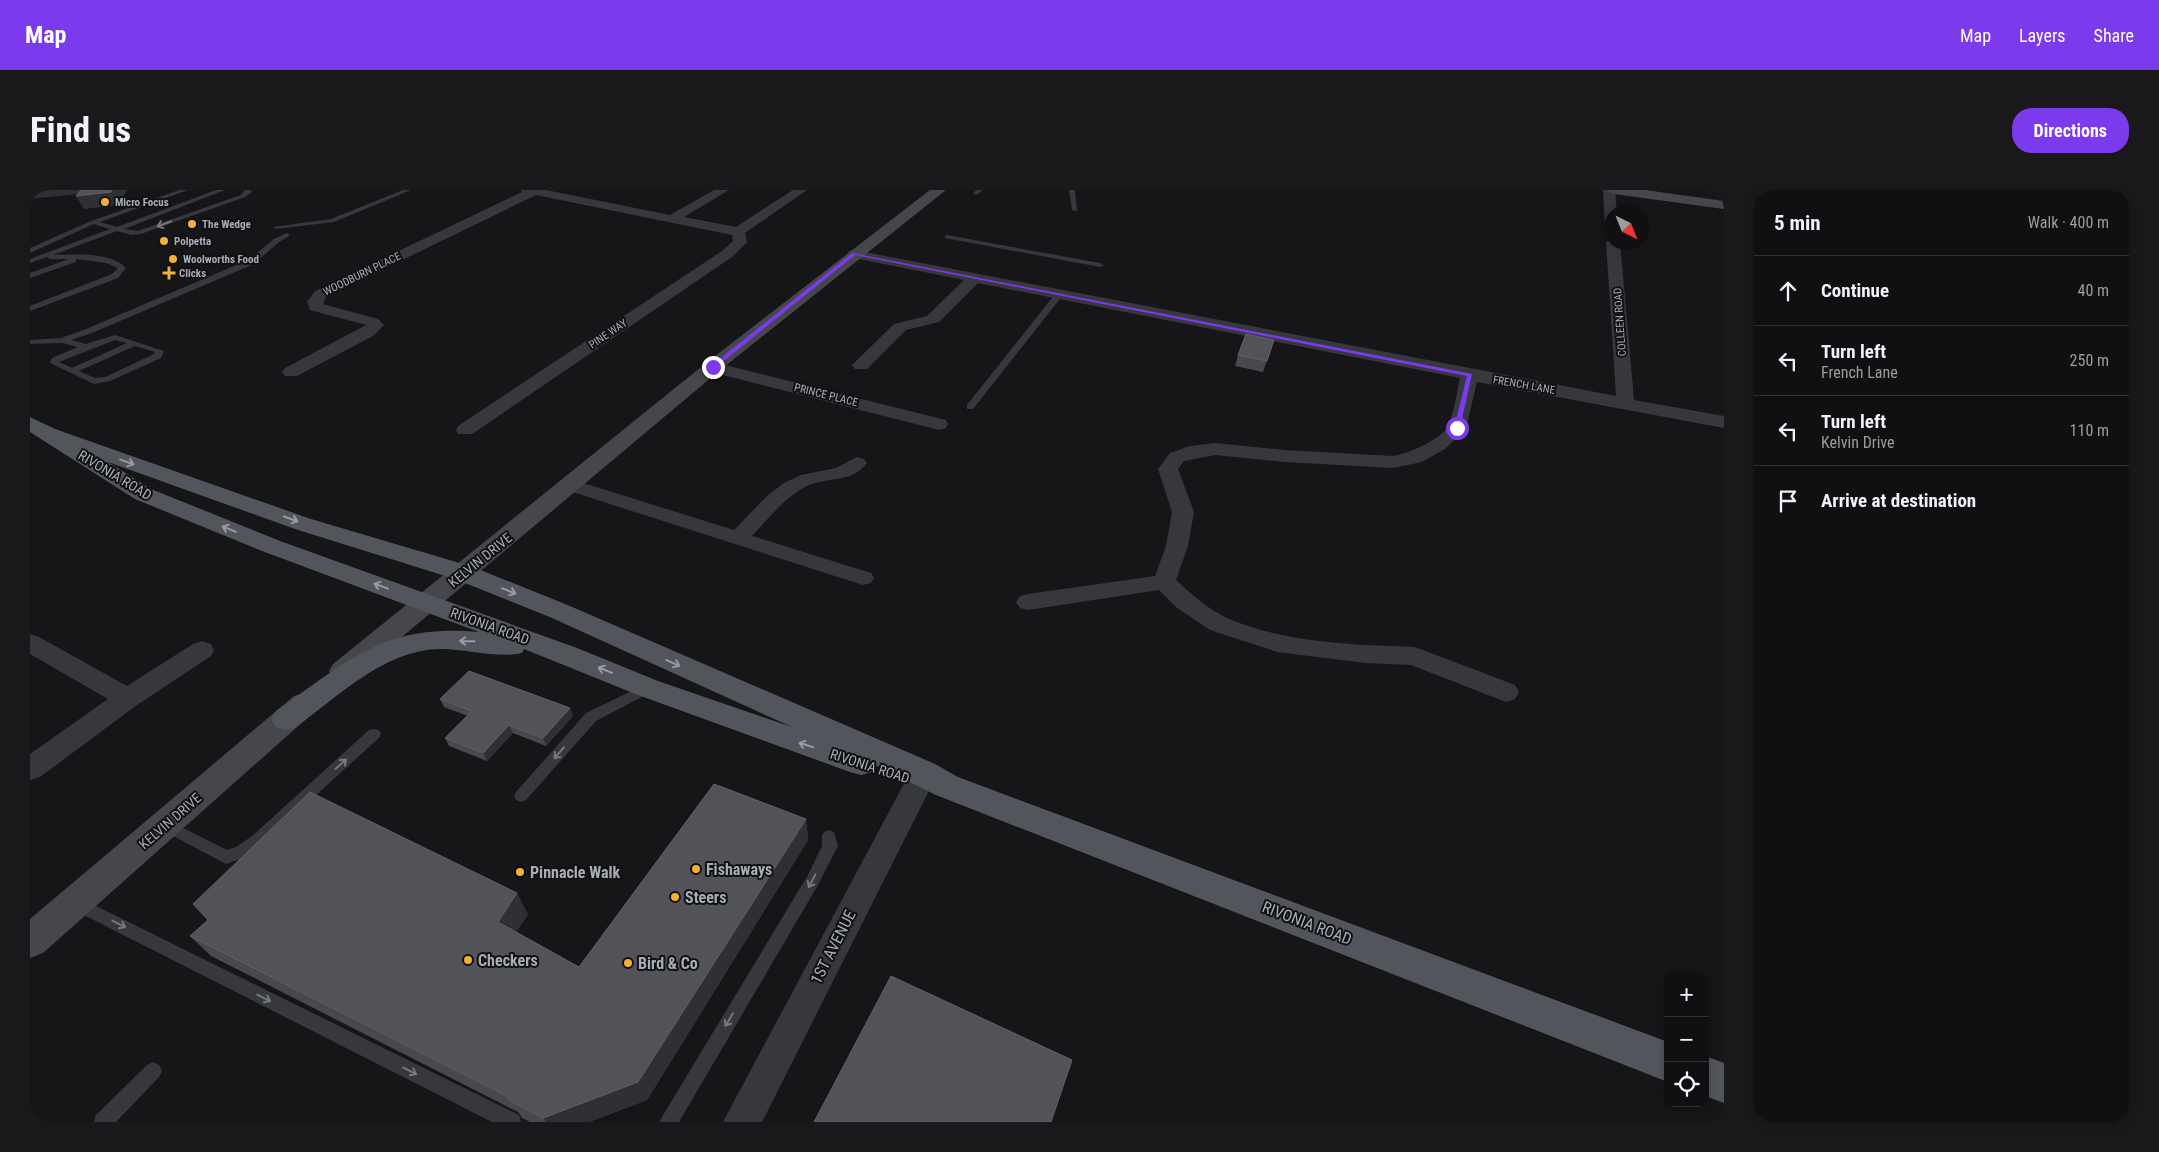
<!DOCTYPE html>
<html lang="en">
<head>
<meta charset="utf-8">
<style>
	:root { --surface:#101012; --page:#19191b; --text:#f1f3f6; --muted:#9c9d9f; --line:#303032; --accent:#7c3aed }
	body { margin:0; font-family:"Roboto Condensed",sans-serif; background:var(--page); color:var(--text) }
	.controls { position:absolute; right:15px; bottom:15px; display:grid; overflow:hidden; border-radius:10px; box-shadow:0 2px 8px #0003 }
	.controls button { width:45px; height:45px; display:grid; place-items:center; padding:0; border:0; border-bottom:1px solid var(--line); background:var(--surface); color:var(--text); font:25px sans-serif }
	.compass { position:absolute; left:1574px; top:15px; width:45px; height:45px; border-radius:50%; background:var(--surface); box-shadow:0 2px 8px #0003; rotate:137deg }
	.stop { position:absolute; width:15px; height:15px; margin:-11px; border:4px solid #7c3aed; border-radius:50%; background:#fff }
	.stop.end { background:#7c3aed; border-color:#fff; box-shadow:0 1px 5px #0008 }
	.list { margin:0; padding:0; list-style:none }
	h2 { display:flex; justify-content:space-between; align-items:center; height:65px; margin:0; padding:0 20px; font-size:21px }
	h2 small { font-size:16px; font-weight:400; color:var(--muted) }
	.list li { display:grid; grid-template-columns:32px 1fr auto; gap:15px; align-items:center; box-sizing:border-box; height:70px; padding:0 20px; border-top:1px solid var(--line) }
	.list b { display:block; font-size:19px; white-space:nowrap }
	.list p { margin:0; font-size:16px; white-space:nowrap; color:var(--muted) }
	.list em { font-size:16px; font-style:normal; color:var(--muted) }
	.icon { flex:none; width:28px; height:28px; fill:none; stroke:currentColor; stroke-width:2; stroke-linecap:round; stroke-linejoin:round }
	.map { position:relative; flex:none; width:1694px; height:932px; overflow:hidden; border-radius:20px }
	header { display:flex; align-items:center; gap:30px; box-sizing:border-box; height:70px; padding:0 25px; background:var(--accent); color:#fff }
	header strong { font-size:24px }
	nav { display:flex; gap:28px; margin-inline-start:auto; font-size:18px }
	.intro { display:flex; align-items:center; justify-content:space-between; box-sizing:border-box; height:120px; padding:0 30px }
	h1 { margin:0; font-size:35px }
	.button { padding:12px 22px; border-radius:20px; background:var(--accent); color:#fff; font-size:18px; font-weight:700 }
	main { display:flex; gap:30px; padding:0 30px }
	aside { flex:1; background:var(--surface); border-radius:20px; box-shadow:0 2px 8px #0003 }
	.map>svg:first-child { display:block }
</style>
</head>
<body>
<header>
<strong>Map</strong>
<nav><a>Map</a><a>Layers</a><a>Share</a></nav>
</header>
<div class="intro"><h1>Find us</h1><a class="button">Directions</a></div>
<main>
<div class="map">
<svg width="1694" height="932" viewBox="0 0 1694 932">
	<rect width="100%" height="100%" fill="#161618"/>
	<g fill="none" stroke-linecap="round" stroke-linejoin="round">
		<path fill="#37383d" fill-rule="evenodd" d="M149,0H158L70,32L87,37L186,0H195L94,39L108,41L211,5L215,0H221L222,2L215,7L111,44L101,45L87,41L23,65C45,65 79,61 96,78L88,88L0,121V116L82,84L88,78L76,73L46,69V72L0,88V83L39,69H20L17,67L0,73V69L80,39L64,34L0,63V58L61,31Z
			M373,0H381L304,32L246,39L243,37L301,29Z
			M946,0H953L946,5L943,3Z
			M1039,0H1045L1047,21L1042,20Z
			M257,43L259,44V46L249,52L224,74L62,143L41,150L56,154L85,145L134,161L131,168L80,191L64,194L20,173L22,168L48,157L32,153L0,154V150L31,148L56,139L218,70L244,49ZM85,150L97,153L42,178L29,172ZM105,156L125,162L124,164L75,187L65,188L49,181Z
			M917,45L1070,73L1074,75L1070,77L915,48V46Z
			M1026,103L1033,105L943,219H937V215Z
			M618,493L623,495L624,498L623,501L566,531L496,610L491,612L486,610L484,606L486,602L556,523Z
			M344,539L349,540L351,544L349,548L232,654L216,667L196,674L130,639L128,635L130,631L135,629L197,660L206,657L222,646L339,540Z
			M799,640L804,642L808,656L788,695L649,932H629L778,685L792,656V646L794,642Z
			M46,706L489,925L491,932H462L40,718L38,713L40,708Z
			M123,872L129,875L132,881L129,887L86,932H64L66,925L117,875Z"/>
		<path fill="#37383d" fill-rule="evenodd" d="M491,0H516L640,25L684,0H699L654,27L706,37L763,0H777L715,43L717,52L702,67L442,244H428L426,240L428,236L692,61L703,51L702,45L506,5L296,107L293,114L348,129L354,135L343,146L267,186H255L252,182L255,178L336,135L280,120L277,112L285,101L492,2Z
			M1573,0H1585L1587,22H1582V42L1575,38Z
			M1582,48V52H1590L1604,210L1694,226V238L1447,192L1436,238L1415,259L1392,272L1363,278L1255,272L1185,265L1154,271L1148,279L1164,322L1158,356L1146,390C1161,404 1179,420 1199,429C1257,453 1322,455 1384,457L1393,460L1485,495L1489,502L1485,509L1476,512L1381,475L1336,473L1247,462L1180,440L1146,417L1129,400L998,420L990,418L986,412L990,406L998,404L1125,386L1136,356L1142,322L1128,279L1140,263L1160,256L1185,253L1255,260L1363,266C1379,263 1412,250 1419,234C1424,220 1427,203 1430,188L948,93L909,132L876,140L837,179H825L822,175L864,134L897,126L934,90L819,67L817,64L819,61L824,60L1586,206L1576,52Z
			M683,172L916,230L918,234L916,238L909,240L677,181L674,177L677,173Z
			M827,267L834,269L837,273C822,294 797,286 777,296C755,307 739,328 722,346L841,383L844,388L841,393L833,395L533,299L530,295L533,291L540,289L547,291L704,340L737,306L754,293L771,285L806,278Z
			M0,444L9,447L97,496L163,454L172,451L181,454L184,460L181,466L107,515L10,587L0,590V564L78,509L0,464Z
			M894,572L904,575L908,583L732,932H693L884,575Z"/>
		<path fill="#45474d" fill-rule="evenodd" d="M900,0H916L689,181L323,488L313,491L303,488L299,481L303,474L676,173Z
			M1577,0H1615L1694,11V19L1584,4Z
			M274,503L284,506L288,514L284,522L13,763L0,768V729L264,506Z"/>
		<path fill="#53555c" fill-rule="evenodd" d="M0,227L25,239L281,329L443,377L540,416L905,574L928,587L1638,852V892L906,605L845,575L842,582L831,585L820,582L608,505L494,459L492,463C470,469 433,458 408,459C353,461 309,506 266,537L256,540L246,537L241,529L246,521C318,471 354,433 449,442L232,361L105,309L0,242ZM78,272L265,339L425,389L522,428L762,537L628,491L547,458L250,351L121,299Z
			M1675,866L1694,873V913L1675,906Z"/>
	</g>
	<path fill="#47494d" d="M1244,150L1233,182L1205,176L1208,165Z
		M410,509L540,518L543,526L516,556L483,543L457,571L419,556L415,548L438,526L414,517Z
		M776,629L778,650L617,910L559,932H500L492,928L488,922L181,766L160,746L498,724L486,742L549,777Z"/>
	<path fill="#2f3033" d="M0,0H65L66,2L0,9Z
		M82,0H97L89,15L54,19L46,6Z
		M540,518L543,526L516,556L513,548Z
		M479,535L483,543L457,571L453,563Z
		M776,629L778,650L617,910L559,932H516L513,928Z
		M487,703L498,724L480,752L468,732Z"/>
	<path fill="#525359" stroke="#5f6168" d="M51,0H82L81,2L46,6Z
		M1216,144L1244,150L1237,171L1208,165Z
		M439,481L540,518L513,548L479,535L453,563L415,548L442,521L410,509Z
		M684,594L776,629L608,892L513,928L479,910L477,906L160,746L178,730L163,714L280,602L487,703L468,732L549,777Z
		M861,786L1042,870L1021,932H784Z"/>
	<defs><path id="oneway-shaft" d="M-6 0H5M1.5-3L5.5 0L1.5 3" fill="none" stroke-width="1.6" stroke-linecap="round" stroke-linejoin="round" transform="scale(1.25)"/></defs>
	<g stroke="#757881">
		<use href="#oneway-shaft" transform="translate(134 34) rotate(160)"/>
		<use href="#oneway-shaft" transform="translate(529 563) rotate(131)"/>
		<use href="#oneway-shaft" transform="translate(311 574) rotate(-42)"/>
		<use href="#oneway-shaft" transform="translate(782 691) rotate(118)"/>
		<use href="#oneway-shaft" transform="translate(89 734) rotate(27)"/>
		<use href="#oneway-shaft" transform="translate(234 808) rotate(27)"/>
		<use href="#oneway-shaft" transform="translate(699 830) rotate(121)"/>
		<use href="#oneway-shaft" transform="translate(380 881) rotate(27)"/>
	</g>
	<g stroke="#979ba6">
		<use href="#oneway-shaft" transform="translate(97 272) rotate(20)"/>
		<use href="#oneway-shaft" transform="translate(261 329) rotate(19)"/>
		<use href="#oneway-shaft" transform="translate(199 339) rotate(-158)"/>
		<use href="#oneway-shaft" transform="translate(351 396) rotate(-160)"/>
		<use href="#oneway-shaft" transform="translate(479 401) rotate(22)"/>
		<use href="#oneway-shaft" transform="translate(437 451) rotate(-179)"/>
		<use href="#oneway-shaft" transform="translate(643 473) rotate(24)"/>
		<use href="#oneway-shaft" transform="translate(575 480) rotate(-158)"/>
		<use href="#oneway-shaft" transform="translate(776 555) rotate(-162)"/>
	</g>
	<path fill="#7c3aed" d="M822,63L1442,184L1430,238L1427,240L1424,238L1437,186L825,65L685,178H681V176Z"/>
	<g fill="#f2b134" stroke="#111113" stroke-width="2">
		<circle cx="75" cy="12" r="5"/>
		<circle cx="162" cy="34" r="5"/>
		<circle cx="134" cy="51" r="5"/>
		<circle cx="143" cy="69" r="5"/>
		<path d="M136.5 75.5h5v5h5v5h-5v5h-5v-5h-5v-5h5z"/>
		<circle cx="666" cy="679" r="5"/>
		<circle cx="490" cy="682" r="5"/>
		<circle cx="645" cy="707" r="5"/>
		<circle cx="438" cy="770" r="5"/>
		<circle cx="598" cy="773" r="5"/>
	</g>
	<g text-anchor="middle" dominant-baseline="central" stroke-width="4" stroke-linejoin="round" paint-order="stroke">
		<g font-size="11" font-weight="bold" fill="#a8adb8" stroke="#111113" text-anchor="start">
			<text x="85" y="12">Micro Focus</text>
			<text x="172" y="34">The Wedge</text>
			<text x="144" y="51">Polpetta</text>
			<text x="153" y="69">Woolworths Food</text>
			<text x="149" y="83">Clicks</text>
		</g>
		<g font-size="11" fill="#a8adb8" stroke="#111113">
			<text transform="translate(332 84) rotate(-26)">WOODBURN PLACE</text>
			<text transform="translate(1590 132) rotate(-94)">COLLEEN ROAD</text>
			<text transform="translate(578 144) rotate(-34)">PINE WAY</text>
			<text transform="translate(1494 195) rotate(10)">FRENCH LANE</text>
			<text transform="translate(796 205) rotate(14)">PRINCE PLACE</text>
		</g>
		<g font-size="14" fill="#a8adb8" stroke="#111113">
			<text transform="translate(85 285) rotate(31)">RIVONIA ROAD</text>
			<text transform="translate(450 370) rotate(-39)">KELVIN DRIVE</text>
			<text transform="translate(460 436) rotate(20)">RIVONIA ROAD</text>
			<text transform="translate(840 576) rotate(18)">RIVONIA ROAD</text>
			<text transform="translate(140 631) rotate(-41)">KELVIN DRIVE</text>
		</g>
		<g font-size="16" font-weight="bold" fill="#a8adb8" stroke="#111113" text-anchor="start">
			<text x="676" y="679">Fishaways</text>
			<text x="500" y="682">Pinnacle Walk</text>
			<text x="655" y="707">Steers</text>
			<text x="448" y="770">Checkers</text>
			<text x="608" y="773">Bird &amp; Co</text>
		</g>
		<g font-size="16" fill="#a8adb8" stroke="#111113">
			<text transform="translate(1277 733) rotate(21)">RIVONIA ROAD</text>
			<text transform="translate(803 757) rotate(-63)">1ST AVENUE</text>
		</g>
	</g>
</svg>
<div class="controls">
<button>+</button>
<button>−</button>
<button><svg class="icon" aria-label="locate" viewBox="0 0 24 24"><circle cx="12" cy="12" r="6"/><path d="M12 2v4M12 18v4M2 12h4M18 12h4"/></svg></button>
</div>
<svg class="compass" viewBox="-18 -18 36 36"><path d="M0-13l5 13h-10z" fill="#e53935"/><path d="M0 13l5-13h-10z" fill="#9c9d9f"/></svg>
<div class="stop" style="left:1427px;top:238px"></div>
<div class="stop end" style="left:683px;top:177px"></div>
</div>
<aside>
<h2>5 min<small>Walk · 400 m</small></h2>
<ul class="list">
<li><svg class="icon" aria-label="ahead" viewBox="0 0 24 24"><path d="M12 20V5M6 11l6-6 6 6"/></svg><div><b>Continue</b></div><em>40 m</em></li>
<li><svg class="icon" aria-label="left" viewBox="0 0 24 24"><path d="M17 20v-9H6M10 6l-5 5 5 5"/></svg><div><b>Turn left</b><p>French Lane</p></div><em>250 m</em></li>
<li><svg class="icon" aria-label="left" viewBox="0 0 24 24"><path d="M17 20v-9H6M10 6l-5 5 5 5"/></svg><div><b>Turn left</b><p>Kelvin Drive</p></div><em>110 m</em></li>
<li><svg class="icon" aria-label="arrive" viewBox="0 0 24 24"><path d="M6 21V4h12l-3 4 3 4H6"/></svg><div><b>Arrive at destination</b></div></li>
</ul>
</aside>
</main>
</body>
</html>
